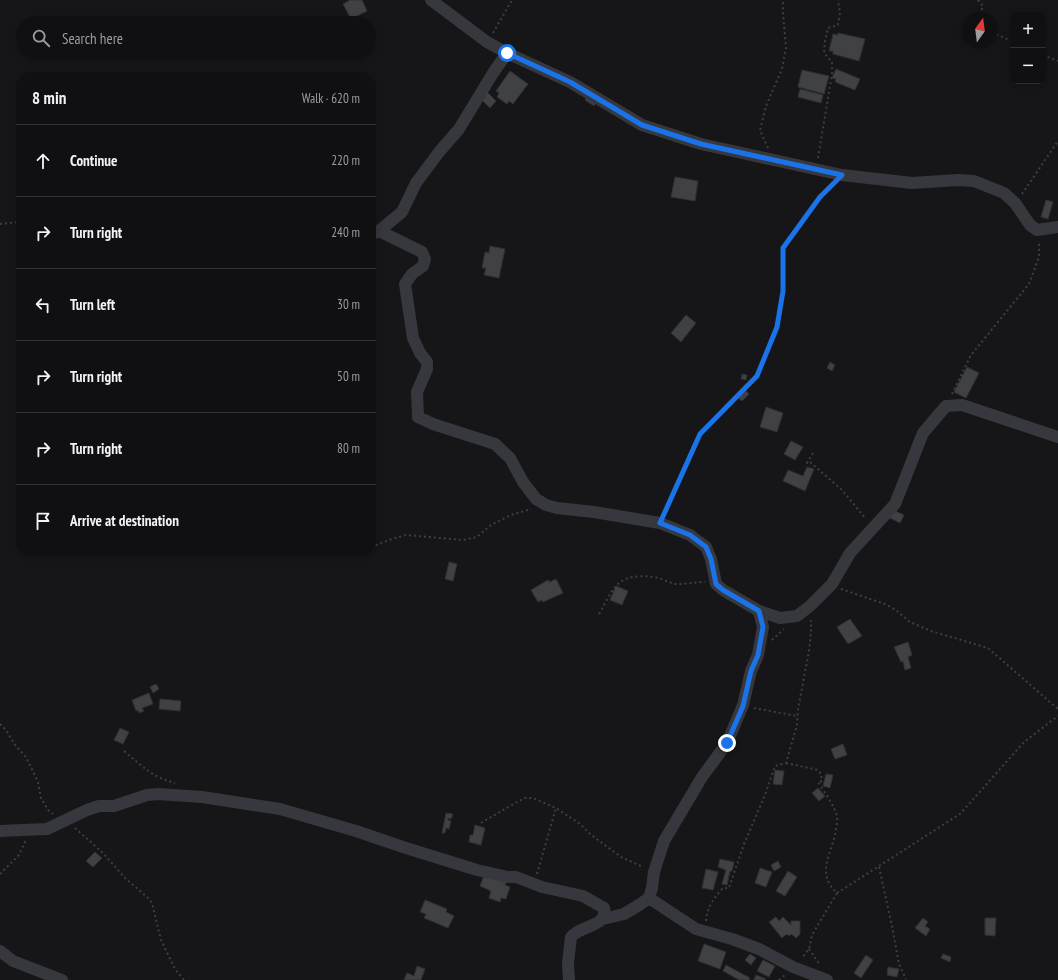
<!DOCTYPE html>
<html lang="en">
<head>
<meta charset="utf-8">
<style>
	:root { --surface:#101012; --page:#19191b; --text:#f1f3f6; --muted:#9c9d9f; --line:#303032 }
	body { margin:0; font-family:"PT Sans Narrow",sans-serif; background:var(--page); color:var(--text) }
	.controls { position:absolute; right:12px; top:12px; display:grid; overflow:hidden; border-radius:8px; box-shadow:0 2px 10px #0003 }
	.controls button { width:36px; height:36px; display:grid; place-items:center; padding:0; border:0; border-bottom:1px solid var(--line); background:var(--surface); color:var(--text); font:20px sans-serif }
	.compass { position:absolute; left:962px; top:12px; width:36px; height:36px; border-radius:50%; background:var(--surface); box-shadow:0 2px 10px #0003; rotate:14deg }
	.stop { position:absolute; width:12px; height:12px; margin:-9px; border:3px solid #1a73e8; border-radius:50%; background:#fff }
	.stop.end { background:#1a73e8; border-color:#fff; box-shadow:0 1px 4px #0008 }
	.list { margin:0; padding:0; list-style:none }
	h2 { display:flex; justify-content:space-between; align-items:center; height:52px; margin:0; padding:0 16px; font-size:17px }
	h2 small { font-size:13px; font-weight:400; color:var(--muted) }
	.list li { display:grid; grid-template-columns:26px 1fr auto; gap:12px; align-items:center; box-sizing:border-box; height:72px; padding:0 16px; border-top:1px solid var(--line) }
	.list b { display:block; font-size:15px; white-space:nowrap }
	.list em { font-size:13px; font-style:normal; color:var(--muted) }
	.icon { flex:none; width:22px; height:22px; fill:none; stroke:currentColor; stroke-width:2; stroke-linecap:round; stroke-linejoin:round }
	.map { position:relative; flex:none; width:1058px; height:980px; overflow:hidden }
	.search { position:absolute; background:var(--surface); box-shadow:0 2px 10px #0003; left:16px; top:16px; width:360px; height:44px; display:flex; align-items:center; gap:10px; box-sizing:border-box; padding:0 14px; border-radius:22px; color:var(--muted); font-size:15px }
	.panel { position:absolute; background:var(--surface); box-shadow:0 2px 10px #0003; left:16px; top:72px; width:360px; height:484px; border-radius:16px }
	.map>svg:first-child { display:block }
</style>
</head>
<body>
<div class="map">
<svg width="1058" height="980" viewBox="0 0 1058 980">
	<rect width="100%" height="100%" fill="#161618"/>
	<path fill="#404145" stroke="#303034" d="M350,0H362L367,11L351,19L343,4Z
		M838,33L865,39L859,61L833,54V51H829L833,34L838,35Z
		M836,69L860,79L855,90L835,82L836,79L832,78Z
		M802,70L829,76L824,94L798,87Z
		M510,71L528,84L513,104L509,101L507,104L497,97L499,93L496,91Z
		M800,89L823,95L821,103L798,97Z
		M487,92L496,101L490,108L480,98Z
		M587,96L596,102L594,106L585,100Z
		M675,177L698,181L695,201L671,197Z
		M1046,200L1053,202L1048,219L1041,217Z
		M490,246L505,249L499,278L484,275L486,268H482L485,252L489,253Z
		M686,315L696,323L681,342L671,333Z
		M830,362L835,365L832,371L827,368Z
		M967,367L979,373L966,398L954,392Z
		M742,374L747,375L746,380L741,379Z
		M746,391L749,394L742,401L738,398Z
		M766,407L783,413L777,432L760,427Z
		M791,441L803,447L795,460L784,454Z
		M807,467L814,469L805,491L783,481L788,470L803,476Z
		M891,509L904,515L900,523L888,517Z
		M449,562L457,564L453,581L445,579Z
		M556,579L563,593L543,602L542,600L538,602L531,590L548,580L550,582Z
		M616,586L628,591L622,605L610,600Z
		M850,619L862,636L848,644L837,627Z
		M908,642L912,655L908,657L911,668L905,670L903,661L901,662L894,647Z
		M156,684L159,689L153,693L150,687Z
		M149,693L153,704L142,708L144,711L139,713L138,710L136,711L132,700Z
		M160,699L181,701L180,711L159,709Z
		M120,728L129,732L123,744L114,740Z
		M843,744L847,755L835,759L831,749Z
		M775,770L784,771L782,785L773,784Z
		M826,774L833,775L830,788L823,786Z
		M818,788L825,796L819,801L812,793Z
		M446,813L453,814L451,819L448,818V820L451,821L449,829L446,828L445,833H442Z
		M475,825L485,828L481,845L469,842L470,835H473Z
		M95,852L102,858L93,867L86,861Z
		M720,859L734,862L732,871H730L727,885L722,884L726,870L718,867Z
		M778,861L781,867L774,871L771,865Z
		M760,868L772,872L766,887L755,883Z
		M706,869L718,872L713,890L702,888Z
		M788,871L797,877L785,896L776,891Z
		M485,873L507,881L505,885L510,887L506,899L501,898L500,902L489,898L491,891L480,886Z
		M425,900L447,909L446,912L454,916L448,928L424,918L426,914L420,912Z
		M776,917L779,921L783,917L791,925V921H800V934L796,938L791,934L789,936L787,934L782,938L769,922Z
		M923,918L928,922L925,926L930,929L926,936L915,928Z
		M985,918H996L995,936L985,935Z
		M704,944L726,952L720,969L698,961Z
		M750,954L756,958L751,965L745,960Z
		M943,954L951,957L950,962L941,958Z
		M866,955L873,960L861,978L854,973Z
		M763,960L775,966L769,977L757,971Z
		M726,965L750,978L749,980H739L723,971Z
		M417,966L425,969L421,980H404L407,973L414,976Z
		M888,967L899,969L897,977L887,975Z
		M756,975L766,979L765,980H754Z"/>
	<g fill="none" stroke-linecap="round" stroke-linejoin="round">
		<path stroke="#3d3f44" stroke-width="2" stroke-dasharray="2 3" stroke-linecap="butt" d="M978,0L983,6L979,18
			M992,32L1013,42
			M493,33L512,0
			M1043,55L1058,61
			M768,148L760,130L766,106L782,69L786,48L783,13V0
			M818,158L832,74V62L824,53L825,41L828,28L838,25L840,13L838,0
			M1022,194L1058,141
			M0,224L21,222
			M952,394L971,355L1029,284L1039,257V241
			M813,453L807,463L810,462L842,490L866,519
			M665,513L700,434L757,376L777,327L783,291V248L820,197L833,184
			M371,547L389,540L406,535L463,540L477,537L491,525L511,515L531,509
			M353,552L357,551
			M841,589L885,604L896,610L910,622L931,631L988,648L1058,709
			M599,614C615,586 617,573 654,577C662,578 670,584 678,584C687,584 696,582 705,582
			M772,640L784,629
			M754,708L797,716
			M0,724L6,730L15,745L26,757L38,782L41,798L48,810L53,814
			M124,751C142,766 152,777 175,783
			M786,763L818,770L821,774L822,781L818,782C824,792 836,807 837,818C838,821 836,826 836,830C832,854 815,873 837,893L812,935L809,949L802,958
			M481,823L517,802L525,798H533L556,808L580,824L590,834L621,857L643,867
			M75,828L102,852L126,879L147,897L152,903L161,940L175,969L184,980
			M879,867L892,926L899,964L906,979
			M0,874L19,855L26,840
			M537,874L556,808
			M837,893L960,814L1024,742L1058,716
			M706,921C707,907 714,898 723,888H729L744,844L765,795L775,766L786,763L797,725L798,709L809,651L811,632V620
			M809,949L820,965
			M779,980L785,975"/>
		<path stroke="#37383d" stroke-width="12" d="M431,0L487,42L507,53L570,82L642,125L701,144L842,175L912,183L958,180L974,181L1004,193L1015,203L1030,225L1037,230L1058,227
			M379,231L422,252L425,259L423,266L412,274L405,284L413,338L420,353L427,362V369L417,392L418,417L433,424L495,444L510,458L523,482L536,499L546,505L557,508L594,512L660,523L690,535L706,547L711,559L716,584L723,590L759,611L763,627L758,655L751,671L743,705L727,743L702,777L664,841L654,872L652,888L649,898L639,905L624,914L603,919
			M371,235L379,231L402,212L416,183L439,152L459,129L493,73L507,53
			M759,611L780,618L797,616L810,606L832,584L850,553L895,504L923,433L946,406L962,405L1058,437
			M0,831L47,829L87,810L99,806H114L147,795L158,794L202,797L280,809L356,831L406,848L477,870L508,877H516L542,887L583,896L604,908C608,927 581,925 571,937L568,963L569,980
			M649,898L696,929L732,939L759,949L793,967L827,980
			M0,951L13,961L62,980"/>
	</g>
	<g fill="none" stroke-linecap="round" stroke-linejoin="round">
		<path stroke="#1a73e8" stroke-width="5" d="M507,53L570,82L642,125L701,144L842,175L820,197L783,248V291L777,327L757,376L700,434L660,523L690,535L706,547L711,559L716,584L723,590L759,611L763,627L758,655L751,671L743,706L727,743"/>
	</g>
</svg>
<div class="controls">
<button>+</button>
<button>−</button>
</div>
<svg class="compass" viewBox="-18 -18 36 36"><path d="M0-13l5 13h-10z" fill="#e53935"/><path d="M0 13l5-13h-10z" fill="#9c9d9f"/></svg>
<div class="stop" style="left:507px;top:53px"></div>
<div class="stop end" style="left:727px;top:743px"></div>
<div class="search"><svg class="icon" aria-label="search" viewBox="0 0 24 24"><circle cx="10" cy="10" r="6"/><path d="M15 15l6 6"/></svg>Search here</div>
<section class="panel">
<h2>8 min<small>Walk · 620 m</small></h2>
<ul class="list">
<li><svg class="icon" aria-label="ahead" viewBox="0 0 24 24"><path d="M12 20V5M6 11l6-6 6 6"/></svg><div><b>Continue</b></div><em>220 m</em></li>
<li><svg class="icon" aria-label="right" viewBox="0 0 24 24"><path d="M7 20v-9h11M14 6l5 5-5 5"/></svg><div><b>Turn right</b></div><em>240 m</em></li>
<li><svg class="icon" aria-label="left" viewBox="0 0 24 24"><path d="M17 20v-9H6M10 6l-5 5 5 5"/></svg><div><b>Turn left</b></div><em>30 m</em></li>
<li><svg class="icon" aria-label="right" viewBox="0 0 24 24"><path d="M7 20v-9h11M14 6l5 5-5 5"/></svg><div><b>Turn right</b></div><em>50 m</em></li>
<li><svg class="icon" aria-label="right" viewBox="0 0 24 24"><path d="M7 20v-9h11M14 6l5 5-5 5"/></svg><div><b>Turn right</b></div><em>80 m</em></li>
<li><svg class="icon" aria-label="arrive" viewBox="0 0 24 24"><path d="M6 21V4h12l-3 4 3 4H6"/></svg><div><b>Arrive at destination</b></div></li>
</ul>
</section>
</div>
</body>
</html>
